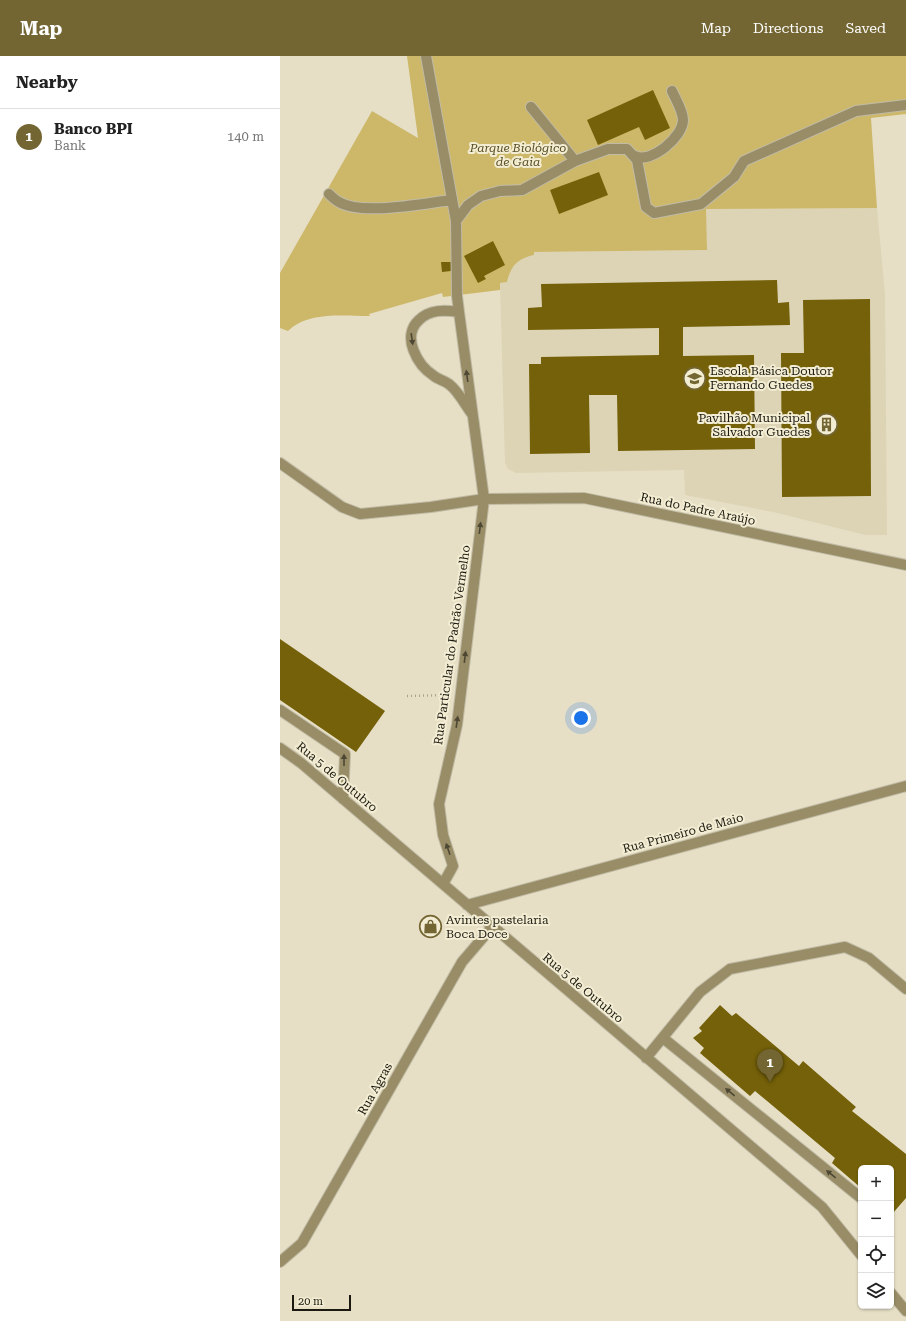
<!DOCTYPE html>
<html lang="en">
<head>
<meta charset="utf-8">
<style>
	:root { --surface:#fff; --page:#f2f2f2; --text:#222; --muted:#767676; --line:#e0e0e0; --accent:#736633 }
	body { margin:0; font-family:"Roboto Serif",serif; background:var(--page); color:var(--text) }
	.controls { position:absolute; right:12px; bottom:12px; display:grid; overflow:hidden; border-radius:6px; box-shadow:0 1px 3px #0004 }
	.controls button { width:36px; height:36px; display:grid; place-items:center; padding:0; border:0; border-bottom:1px solid var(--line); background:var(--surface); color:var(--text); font:20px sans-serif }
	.scale { position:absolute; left:12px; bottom:10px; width:59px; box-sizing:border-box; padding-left:4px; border:2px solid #1b1910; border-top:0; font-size:11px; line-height:14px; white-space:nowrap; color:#1b1910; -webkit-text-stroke:3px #f3edd3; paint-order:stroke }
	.you { position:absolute; left:301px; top:662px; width:14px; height:14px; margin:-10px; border:3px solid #fff; border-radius:50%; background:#1a73e8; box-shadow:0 0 0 6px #1a73e833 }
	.badge { display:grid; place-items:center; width:26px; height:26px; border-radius:50%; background:var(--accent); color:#fff; font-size:13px; font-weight:700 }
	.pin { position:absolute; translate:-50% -33px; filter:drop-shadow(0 1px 2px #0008) }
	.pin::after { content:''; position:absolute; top:21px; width:14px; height:12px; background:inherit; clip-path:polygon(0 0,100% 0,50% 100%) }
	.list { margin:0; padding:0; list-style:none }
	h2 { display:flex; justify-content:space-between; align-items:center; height:52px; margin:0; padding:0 16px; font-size:17px }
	h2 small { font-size:13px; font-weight:400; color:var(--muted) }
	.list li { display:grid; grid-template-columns:26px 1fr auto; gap:12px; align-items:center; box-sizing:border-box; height:56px; padding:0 16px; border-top:1px solid var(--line) }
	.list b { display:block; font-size:15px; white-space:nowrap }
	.list p { margin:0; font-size:13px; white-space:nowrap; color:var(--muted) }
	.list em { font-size:13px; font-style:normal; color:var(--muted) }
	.icon { flex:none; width:22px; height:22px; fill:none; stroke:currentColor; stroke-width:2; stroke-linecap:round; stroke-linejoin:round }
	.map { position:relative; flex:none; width:626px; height:1265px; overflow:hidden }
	header { display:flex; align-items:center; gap:24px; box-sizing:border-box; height:56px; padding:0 20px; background:var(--accent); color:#fff }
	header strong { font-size:19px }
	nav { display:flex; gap:22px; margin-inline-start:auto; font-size:14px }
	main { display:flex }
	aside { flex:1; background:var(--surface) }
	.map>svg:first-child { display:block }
</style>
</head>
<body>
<header>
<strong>Map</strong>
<nav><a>Map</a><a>Directions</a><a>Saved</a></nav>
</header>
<main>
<aside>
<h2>Nearby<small></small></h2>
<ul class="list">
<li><span class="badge">1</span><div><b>Banco BPI</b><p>Bank</p></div><em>140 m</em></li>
</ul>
</aside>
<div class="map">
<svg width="626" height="1265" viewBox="0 0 626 1265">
	<rect width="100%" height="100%" fill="#e6dfc6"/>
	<path fill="#ddd4b5" d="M597,152L605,238L607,479H585L493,456L405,439L404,414L236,417L228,413L225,407L220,227L227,226L229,216L239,205L245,201L254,199V196L427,194L425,153Z"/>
	<path fill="#cdb86a" d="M127,0H626V58L591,62L597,152L426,153L427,194L254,196V199C238,202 230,211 227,226L220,227V234L163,241L162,237L89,258L90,260C64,260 28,255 8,275L0,272V217L92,55L138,82Z"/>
	<path fill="#756109" d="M373,34L390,72L365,84L359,71L318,89L307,64Z
		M319,116L328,139L279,158L270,134Z
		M213,185L225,209L204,220L206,223L198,227L184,200Z
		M161,206H171V215L162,216Z
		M497,224L498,247L509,246L510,269L403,271V300L474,299L475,393L338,395L337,339H309L310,397L250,398L249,308H261V301L379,299V272L248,274V252L262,251L261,228Z
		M590,243L591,440L502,441L501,297H524L523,244Z
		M0,583L105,655L76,696L0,644Z
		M440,949L452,960L456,957L519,1010L523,1005L576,1051L572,1055L626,1098V1142L613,1157L611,1154V1112H581V1132L552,1107L555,1102L475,1035L470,1040L420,997L424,992L413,982L422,975L419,972Z"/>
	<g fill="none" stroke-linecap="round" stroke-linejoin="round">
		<defs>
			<path id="minor" d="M146,0L176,165L177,240L179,256
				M355,100C371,108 403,81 403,64C403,55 396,44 392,35
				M295,105L328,93H347L357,104L366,151L374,157L421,148L454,121L464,105L576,55L626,49
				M49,138C52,141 55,144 59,146C82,160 145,147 172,144
				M176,165L188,149L201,140L220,135L242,134L295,105L251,51
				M0,407L62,451L80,458L151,451L204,443L304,442L626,509
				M0,654L65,698L63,743
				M0,692L21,707L542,1151L581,1199
				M163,828L173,810L163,779L159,748L177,669L204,443L179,256C165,254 150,253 139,264C121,280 137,309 154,320C159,324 166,325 170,329C178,335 186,350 192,358
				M187,849L626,730
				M383,982L581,1142
				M366,1002L420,936L450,913L565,891L589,902L626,933
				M0,1206L22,1187L182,906L212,871
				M611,1237L626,1255"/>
		</defs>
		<use href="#minor" stroke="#c1bba5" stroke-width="12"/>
		<path stroke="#a8a38f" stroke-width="2.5" stroke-dasharray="1 3" stroke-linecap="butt" d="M127,640L167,639"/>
		<use href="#minor" stroke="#988d67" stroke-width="10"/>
	</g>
	<defs><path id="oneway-solid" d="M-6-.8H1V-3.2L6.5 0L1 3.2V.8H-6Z"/></defs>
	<g fill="#4d4733">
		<use href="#oneway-solid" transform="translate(132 283) rotate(82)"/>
		<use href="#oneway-solid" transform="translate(187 320) rotate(-98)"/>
		<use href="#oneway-solid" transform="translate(200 472) rotate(-83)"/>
		<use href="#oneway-solid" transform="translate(185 601) rotate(-83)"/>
		<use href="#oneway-solid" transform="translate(177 666) rotate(-82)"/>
		<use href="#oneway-solid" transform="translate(64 704) rotate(-90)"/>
		<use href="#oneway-solid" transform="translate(168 793) rotate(-109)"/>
		<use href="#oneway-solid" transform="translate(450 1036) rotate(-141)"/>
		<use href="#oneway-solid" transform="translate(551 1118) rotate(-141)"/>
	</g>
	<defs>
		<symbol id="school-ring" viewBox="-11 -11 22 22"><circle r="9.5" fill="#f3edd3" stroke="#736633" stroke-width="1.5"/><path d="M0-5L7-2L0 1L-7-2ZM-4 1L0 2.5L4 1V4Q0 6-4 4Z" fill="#736633"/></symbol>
		<symbol id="building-ring" viewBox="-11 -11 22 22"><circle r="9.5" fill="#f3edd3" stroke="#736633" stroke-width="1.5"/><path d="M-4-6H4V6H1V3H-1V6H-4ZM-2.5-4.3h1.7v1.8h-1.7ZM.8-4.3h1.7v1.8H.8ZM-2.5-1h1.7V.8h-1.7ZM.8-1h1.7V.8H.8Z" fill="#736633"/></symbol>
		<symbol id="shop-ring" viewBox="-11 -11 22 22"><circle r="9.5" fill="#f3edd3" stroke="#736633" stroke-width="1.5"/><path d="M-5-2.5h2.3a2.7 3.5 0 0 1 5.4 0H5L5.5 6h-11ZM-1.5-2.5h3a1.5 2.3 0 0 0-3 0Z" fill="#736633"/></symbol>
	</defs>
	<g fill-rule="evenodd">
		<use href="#school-ring" x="402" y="310" width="25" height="25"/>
		<use href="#building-ring" x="534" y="356" width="25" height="25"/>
		<use href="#shop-ring" x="138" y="858" width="25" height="25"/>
	</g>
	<g text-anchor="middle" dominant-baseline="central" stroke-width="4" stroke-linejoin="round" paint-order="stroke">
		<g font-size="12" font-style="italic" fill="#594e24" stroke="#f3edd3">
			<text x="238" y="92">Parque Biológico<tspan x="238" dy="14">de Gaia</tspan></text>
		</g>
		<g font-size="12" fill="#1b1910" stroke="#f3edd3" text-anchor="start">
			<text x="430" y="315">Escola Básica Doutor<tspan x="430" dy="14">Fernando Guedes</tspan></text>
			<text x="530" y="362" text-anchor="end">Pavilhão Municipal<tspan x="530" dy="14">Salvador Guedes</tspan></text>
			<text x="166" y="864">Avintes pastelaria<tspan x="166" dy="14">Boca Doce</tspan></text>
		</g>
		<g font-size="12" fill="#1b1910" stroke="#f3edd3">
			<text transform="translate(418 453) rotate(12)">Rua do Padre Araújo</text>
			<text transform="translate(172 589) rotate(-82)">Rua Particular do Padrão Vermelho</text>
			<text transform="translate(57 721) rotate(40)">Rua 5 de Outubro</text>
			<text transform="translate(403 777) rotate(-15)">Rua Primeiro de Maio</text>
			<text transform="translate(303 932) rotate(40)">Rua 5 de Outubro</text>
			<text transform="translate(95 1033) rotate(-61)">Rua Agras</text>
		</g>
	</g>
</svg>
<div class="controls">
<button>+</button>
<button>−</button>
<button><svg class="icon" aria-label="locate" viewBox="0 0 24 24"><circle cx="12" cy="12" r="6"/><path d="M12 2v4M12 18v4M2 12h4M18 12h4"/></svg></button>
<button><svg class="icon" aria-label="layers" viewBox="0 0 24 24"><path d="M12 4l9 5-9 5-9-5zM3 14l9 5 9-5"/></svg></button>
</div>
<div class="scale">20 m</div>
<div class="you"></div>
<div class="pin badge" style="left:490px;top:1026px">1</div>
</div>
</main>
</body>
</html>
